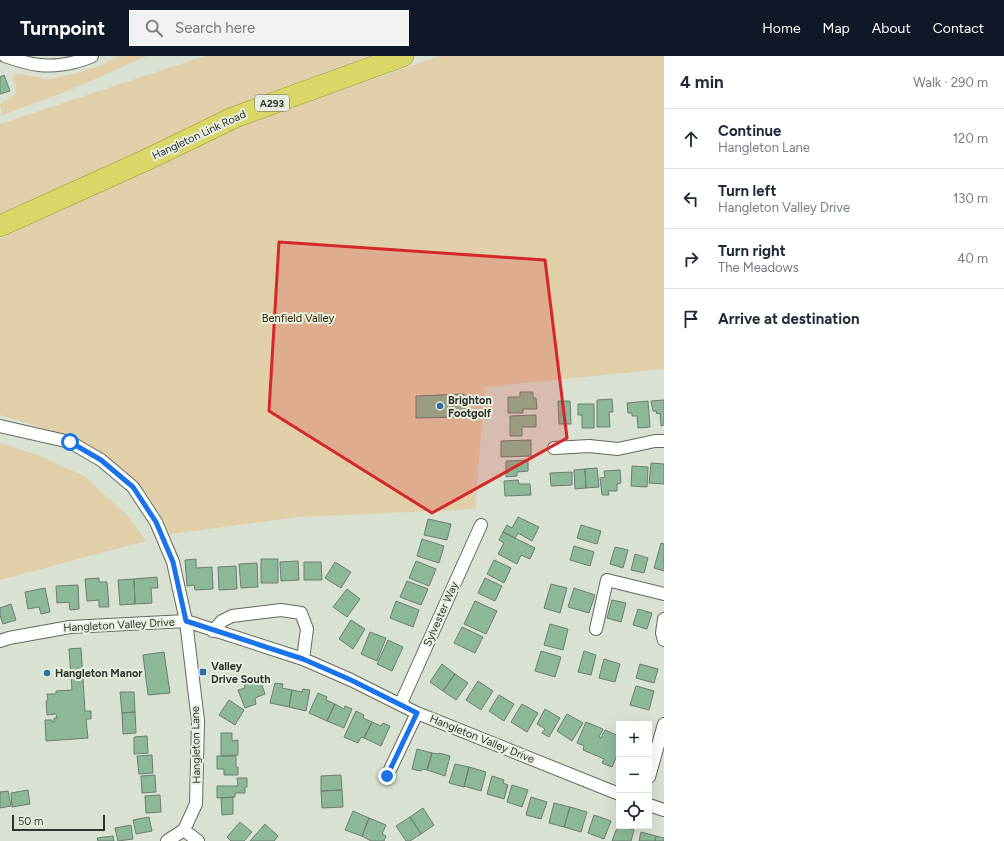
<!DOCTYPE html>
<html lang="en">
<head>
<meta charset="utf-8">
<style>
	:root { --surface:#fff; --page:#f2f2f3; --text:#1f2937; --muted:#747a83; --line:#e0e1e3; --accent:#111827 }
	body { margin:0; font-family:Figtree,sans-serif; background:var(--page); color:var(--text) }
	.controls { position:absolute; right:12px; bottom:12px; display:grid; overflow:hidden; border-radius:0px; box-shadow:0 4px 16px #0002 }
	.controls button { width:36px; height:36px; display:grid; place-items:center; padding:0; border:0; border-bottom:1px solid var(--line); background:var(--surface); color:var(--text); font:20px sans-serif }
	.scale { position:absolute; left:12px; bottom:10px; width:93px; box-sizing:border-box; padding-left:4px; border:2px solid #31342e; border-top:0; font-size:11px; line-height:14px; white-space:nowrap; color:#31342e; -webkit-text-stroke:3px #e6efdf; paint-order:stroke }
	.stop { position:absolute; width:12px; height:12px; margin:-9px; border:3px solid #1a73e8; border-radius:50%; background:#fff }
	.stop.end { background:#1a73e8; border-color:#fff; box-shadow:0 1px 4px #0008 }
	.list { margin:0; padding:0; list-style:none }
	h2 { display:flex; justify-content:space-between; align-items:center; height:52px; margin:0; padding:0 16px; font-size:17px }
	h2 small { font-size:13px; font-weight:400; color:var(--muted) }
	.list li { display:grid; grid-template-columns:26px 1fr auto; gap:12px; align-items:center; box-sizing:border-box; height:60px; padding:0 16px; border-top:1px solid var(--line) }
	.list b { display:block; font-size:15px; white-space:nowrap }
	.list p { margin:0; font-size:13px; white-space:nowrap; color:var(--muted) }
	.list em { font-size:13px; font-style:normal; color:var(--muted) }
	.icon { flex:none; width:22px; height:22px; fill:none; stroke:currentColor; stroke-width:2; stroke-linecap:round; stroke-linejoin:round }
	.map { position:relative; flex:none; width:664px; height:785px; overflow:hidden }
	header { display:flex; align-items:center; gap:24px; box-sizing:border-box; height:56px; padding:0 20px; background:var(--accent); color:#fff }
	header strong { font-size:19px }
	nav { display:flex; gap:22px; margin-inline-start:auto; font-size:14px }
	.search { width:280px; height:36px; background:var(--page); display:flex; align-items:center; gap:10px; box-sizing:border-box; padding:0 14px; border-radius:0px; color:var(--muted); font-size:15px }
	main { display:flex }
	aside { flex:1; background:var(--surface) }
	.map>svg:first-child { display:block }
</style>
</head>
<body>
<header>
<strong>Turnpoint</strong>
<div class="search"><svg class="icon" aria-label="search" viewBox="0 0 24 24"><circle cx="10" cy="10" r="6"/><path d="M15 15l6 6"/></svg>Search here</div>
<nav><a>Home</a><a>Map</a><a>About</a><a>Contact</a></nav>
</header>
<main>
<div class="map">
<svg width="664" height="785" viewBox="0 0 664 785">
	<rect width="100%" height="100%" fill="#d9e2d2"/>
	<path fill="#e0cfa9" d="M116,0H147L68,35L2,59L0,48L15,38L16,29L13,24V19L20,18L50,23L78,17L104,8Z
		M205,0H368L245,46L0,165V68Z
		M439,0H664V313L485,331L475,453L299,461L170,478L160,458L137,425L92,391L49,374L0,359V183L247,67Z
		M0,387L41,400L84,420L128,460L146,485L0,524Z"/>
	<path fill="#8cb899" stroke="#6e7c72" d="M4,19L10,35L0,38V21Z
		M520,336H533V342H536L537,353H523V357H508V341H520Z
		M464,338L465,361L416,362V340Z
		M612,343L613,356H609L610,371H597V344Z
		M664,344V369L661,370L660,357L657,358L656,355H653L651,345Z
		M558,345H570L571,368H559Z
		M648,345L650,371L638,372L637,360H632V357H628L627,347Z
		M578,348H594V372H582V359H578Z
		M536,359V371H522V380H510V360Z
		M531,384V400L501,401V385Z
		M528,404V415L517,416V420L506,421V405Z
		M651,407L664,408V428L649,427Z
		M632,410L648,411L647,431L631,430Z
		M597,412L599,431L586,432L585,413Z
		M585,413L586,432L575,433L574,414Z
		M620,414L621,427L617,428V435H608L609,439H602L600,422L605,421L604,415Z
		M572,416V429L551,430L550,417Z
		M518,424L519,428H530L531,439L505,440L504,425Z
		M518,461L539,471L532,485L518,477L515,482L503,476L507,469L512,472Z
		M428,463L451,468L447,484L424,479Z
		M581,469L601,475L597,488L577,482Z
		M503,476L535,492L530,503L521,499L517,508L498,498L504,487L499,484Z
		M422,483L444,490L439,507L417,500Z
		M661,487L664,488V515L654,512Z
		M574,490L594,496L590,510L570,504Z
		M615,491L628,494L623,512L610,508Z
		M635,498L648,502L644,517L631,514Z
		M196,503V512L212,511L213,533L195,534L194,529L187,530L185,504Z
		M261,503H278V527H261Z
		M494,504L511,512L504,527L487,518Z
		M298,505L299,524L281,525L280,506Z
		M416,505L436,513L429,530L409,522Z
		M304,506H321L322,524H304Z
		M335,506L351,516L341,532L325,522Z
		M257,507L258,531L241,532L239,508Z
		M236,510L237,533L219,534L218,511Z
		M157,521L158,532H151L152,547L135,548L134,523Z
		M99,522V526H107L109,551H99V544L87,545L85,523Z
		M485,522L502,530L495,545L478,537Z
		M134,523L135,548L120,549L118,524Z
		M407,525L428,533L421,549L400,541Z
		M551,528L567,532L560,557L544,552Z
		M78,529L79,553L70,554L69,546L57,547L56,530Z
		M45,532L50,556L41,558L39,551L28,553L25,536Z
		M574,532L595,539L589,557L568,551Z
		M347,533L360,543L347,561L333,551Z
		M612,544L626,547L621,566L607,562Z
		M396,545L419,554L413,571L390,562Z
		M475,545L497,555L486,578L464,568Z
		M11,548L16,564L3,568L0,559V552Z
		M638,553L652,557L647,573L633,569Z
		M351,564L365,573L353,593L339,583Z
		M550,568L568,573L563,594L544,589Z
		M462,571L483,581L475,597L454,587Z
		M370,576L386,582L377,605L361,598Z
		M388,584L403,591L392,615L377,608Z
		M81,592L85,655H91V663H86L88,682L46,685L45,664H52V666H54V662H57L56,658L47,659L46,645L48,644L47,638H56V635L72,634L69,593Z
		M541,595L561,601L555,621L535,615Z
		M584,595L596,599L591,619L578,616Z
		M164,596L170,637L148,639L143,599Z
		M604,603L620,608L615,626L599,622Z
		M442,608L455,618L443,635L430,626Z
		M640,608L658,613L654,627L636,622Z
		M455,618L468,627L456,644L443,635Z
		M260,624L265,638L255,642L256,648L245,652L238,634L245,632L244,629Z
		M478,625L493,635L481,654L466,644Z
		M275,627L283,628L282,632L292,634L289,651L270,647Z
		M636,630L654,635L649,654L630,649Z
		M303,633L310,634L306,655L289,651L292,634L302,636Z
		M120,636H134L135,656L122,657Z
		M318,637L327,641L326,644L335,648L327,665L309,657Z
		M499,639L514,648L504,665L489,655Z
		M229,644L244,654L235,669L219,659Z
		M335,648L344,653L345,650L352,653L344,672L327,665Z
		M522,648L538,657L527,676L511,666Z
		M545,653L560,662L549,681L542,677L545,673L537,668Z
		M356,655L364,659L363,662L372,666L364,682L361,681L358,687L344,681Z
		M135,656L136,677L123,678L122,657Z
		M567,658L583,667L572,685L557,675Z
		M372,666L381,670L383,667L390,670L381,690L364,682Z
		M586,666L603,673L599,681L601,682L605,674L619,680V695L612,711L602,707L604,703L583,694L584,690L577,687Z
		M221,677H232V685L238,684V699L221,700Z
		M147,680L148,697L134,698V681Z
		M417,693L432,697L427,714L422,713L421,715L412,713Z
		M432,697L438,698L439,697L450,700L445,720L427,714Z
		M152,699L153,717L139,718L137,700Z
		M217,700H236V711H238V719H224V713H217Z
		M455,708L469,711L464,731L449,727Z
		M469,711L486,716L481,735L464,730Z
		M155,719L156,736L142,737L141,720Z
		M341,719L342,734L321,735V720Z
		M492,720L504,724L503,727L508,729L504,743L487,738Z
		M237,722H247V731H245V737H235V741L217,742V730H238Z
		M512,729L528,734L522,751L507,746Z
		M28,734L30,748L12,751L11,737Z
		M342,734L343,751L322,752L321,735Z
		M8,735L11,750L0,752V736Z
		M160,739L161,756L146,757L145,740Z
		M233,741V758L222,759L221,742Z
		M531,741L547,746L541,763L526,759Z
		M554,747L570,751L564,771L549,767Z
		M570,751L587,756L581,776L564,771Z
		M423,752L434,769L421,778L410,761Z
		M353,755L369,762L362,780L345,774Z
		M594,759L611,765L604,783L588,777Z
		M149,761L152,775L136,778L133,764Z
		M410,761L421,778L410,785H406L396,770Z
		M369,762L386,769L382,778L386,780L384,785H371L362,780Z
		M240,766L252,776L244,785H231L227,781Z
		M265,768L278,780L274,785H250Z
		M131,769L133,783L118,785L115,772Z
		M618,769L634,774L631,785H612Z
		M641,776L656,780L655,785H639Z
		M113,780L114,785H98L97,782Z
		M656,780L664,782V785H655Z"/>
	<g fill="none" stroke-linecap="round" stroke-linejoin="round">
		<defs>
			<path id="minor" d="M5,0C30,9 48,13 75,6C81,4 87,3 92,0
				M0,370L70,386L101,404L133,431L156,466L173,506L186,565L198,665L196,748L184,774L167,785
				M554,392L589,390L618,393L655,385H664
				M664,563L662,577L664,584
				M596,573L607,524L664,538
				M213,575L222,565L232,560L281,554L301,557L307,573L303,603
				M0,585L9,582L70,571L186,565L303,603L351,624L417,657L619,738
				M401,647L481,469
				M387,720L417,657
				M649,721L664,668
				M649,749L664,754
				M184,774L198,785"/>
			<path id="trunk" d="M0,170L146,104L235,61L403,0"/>
		</defs>
		<use href="#minor" stroke="#626a5c" stroke-width="14"/>
		<use href="#trunk" stroke="#989739" stroke-width="22"/>
		<use href="#minor" stroke="#fff" stroke-width="12"/>
		<use href="#trunk" stroke="#dad766" stroke-width="21"/>
	</g>
	<g fill="none" stroke-linecap="round" stroke-linejoin="round">
		<path stroke="#1a73e8" stroke-width="5" d="M70,386L101,404L133,431L156,466L173,506L186,565L303,603L351,624L417,657L387,720"/>
	</g>
	<path fill="#d62828" fill-opacity="0.2" stroke="#d62828" stroke-width="3" stroke-linejoin="round" d="M279,186L545,204L567,382L432,457L269,355Z"/>
	<g fill="#2c70a6" stroke="#e6efdf" stroke-width="1.5">
		<circle cx="440" cy="350" r="4"/>
		<rect x="199" y="612" width="8" height="8" rx="2"/>
		<circle cx="47" cy="617" r="4"/>
	</g>
	<g text-anchor="middle" dominant-baseline="central" stroke-width="4" stroke-linejoin="round" paint-order="stroke">
		<rect fill="#e6efdf" stroke="#676c63" stroke-width="1" x="255" y="39" width="34" height="16" rx="3"/>
		<g font-size="10" font-weight="bold" fill="#31342e">
			<text x="272" y="47">A293</text>
		</g>
		<g font-size="11" fill="#31342e" stroke="#e6efdf">
			<text transform="translate(199 79) rotate(-25)">Hangleton Link Road</text>
			<text transform="translate(441 558) rotate(-66)">Sylvester Way</text>
			<text transform="translate(119 569) rotate(-3)">Hangleton Valley Drive</text>
			<text transform="translate(482 683) rotate(22)">Hangleton Valley Drive</text>
			<text transform="translate(196 689) rotate(-91)">Hangleton Lane</text>
		</g>
		<g font-size="11" fill="#372802" stroke="#e6efdf">
			<text x="298" y="262">Benfield Valley</text>
		</g>
		<g font-size="11" font-weight="bold" fill="#31342e" stroke="#e6efdf" text-anchor="start">
			<text x="448" y="344">Brighton<tspan x="448" dy="13">Footgolf</tspan></text>
			<text x="211" y="610">Valley<tspan x="211" dy="13">Drive South</tspan></text>
			<text x="55" y="617">Hangleton Manor</text>
		</g>
	</g>
</svg>
<div class="controls">
<button>+</button>
<button>−</button>
<button><svg class="icon" aria-label="locate" viewBox="0 0 24 24"><circle cx="12" cy="12" r="6"/><path d="M12 2v4M12 18v4M2 12h4M18 12h4"/></svg></button>
</div>
<div class="scale">50 m</div>
<div class="stop" style="left:70px;top:386px"></div>
<div class="stop end" style="left:387px;top:720px"></div>
</div>
<aside>
<h2>4 min<small>Walk · 290 m</small></h2>
<ul class="list">
<li><svg class="icon" aria-label="ahead" viewBox="0 0 24 24"><path d="M12 20V5M6 11l6-6 6 6"/></svg><div><b>Continue</b><p>Hangleton Lane</p></div><em>120 m</em></li>
<li><svg class="icon" aria-label="left" viewBox="0 0 24 24"><path d="M17 20v-9H6M10 6l-5 5 5 5"/></svg><div><b>Turn left</b><p>Hangleton Valley Drive</p></div><em>130 m</em></li>
<li><svg class="icon" aria-label="right" viewBox="0 0 24 24"><path d="M7 20v-9h11M14 6l5 5-5 5"/></svg><div><b>Turn right</b><p>The Meadows</p></div><em>40 m</em></li>
<li><svg class="icon" aria-label="arrive" viewBox="0 0 24 24"><path d="M6 21V4h12l-3 4 3 4H6"/></svg><div><b>Arrive at destination</b></div></li>
</ul>
</aside>
</main>
</body>
</html>
